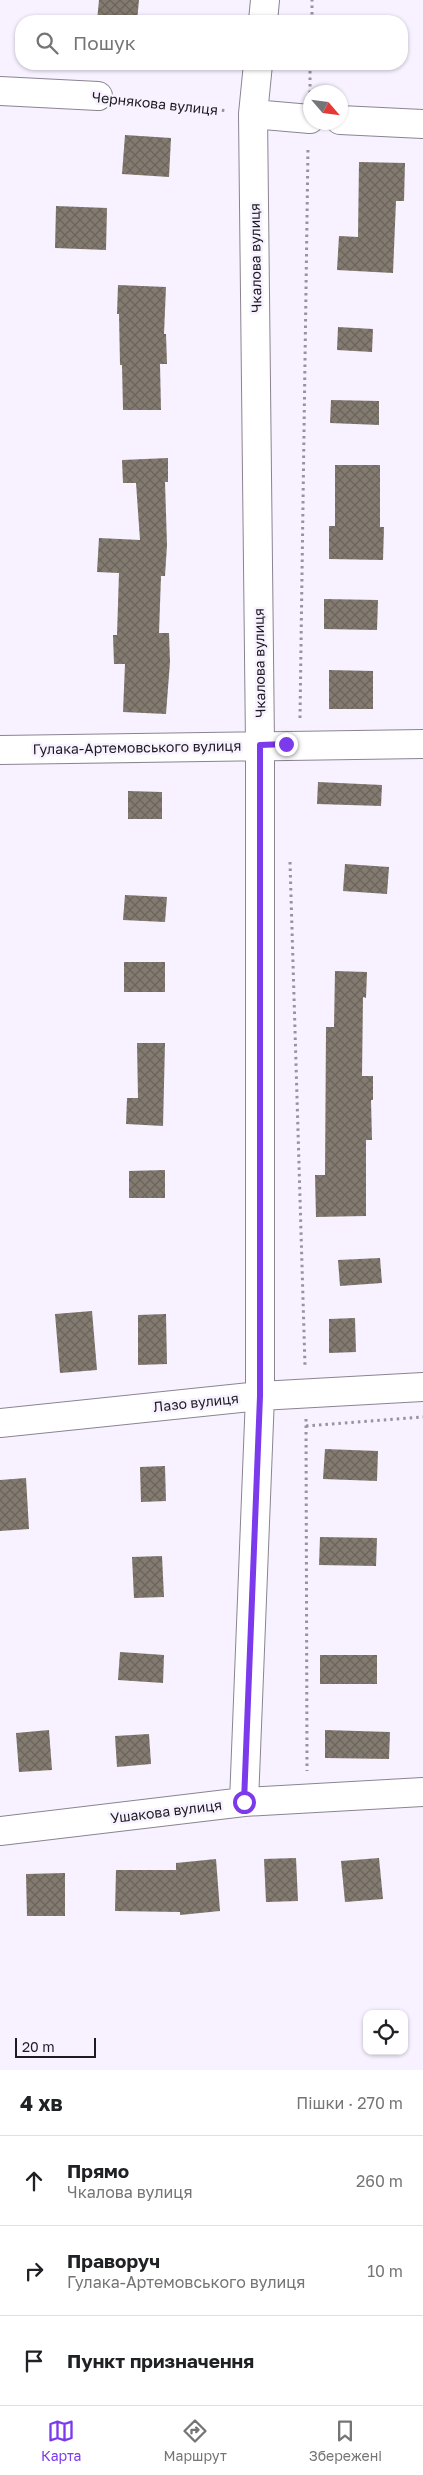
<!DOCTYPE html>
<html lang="uk">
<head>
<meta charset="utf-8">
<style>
	:root { --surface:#fff; --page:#f2f2f2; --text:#202124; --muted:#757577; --line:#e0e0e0; --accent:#7c3aed }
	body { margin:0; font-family:"Golos Text",sans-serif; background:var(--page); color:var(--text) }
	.controls { position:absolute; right:15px; bottom:15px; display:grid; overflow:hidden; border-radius:10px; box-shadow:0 1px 4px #0004 }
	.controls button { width:45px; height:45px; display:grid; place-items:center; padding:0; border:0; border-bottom:1px solid var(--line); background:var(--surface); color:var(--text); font:25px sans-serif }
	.compass { position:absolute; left:303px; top:85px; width:45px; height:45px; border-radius:50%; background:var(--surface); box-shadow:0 1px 4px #0004; rotate:118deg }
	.scale { position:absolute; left:15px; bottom:12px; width:81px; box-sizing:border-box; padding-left:5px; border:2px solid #1d1b20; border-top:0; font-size:14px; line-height:18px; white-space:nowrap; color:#1d1b20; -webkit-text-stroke:4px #f8f1ff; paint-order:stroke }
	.stop { position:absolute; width:15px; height:15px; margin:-11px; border:4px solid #7c3aed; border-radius:50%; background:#fff }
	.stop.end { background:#7c3aed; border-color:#fff; box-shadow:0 1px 5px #0008 }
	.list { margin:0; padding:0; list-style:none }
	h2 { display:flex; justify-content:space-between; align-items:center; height:65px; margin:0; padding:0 20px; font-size:21px }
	h2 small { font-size:16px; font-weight:400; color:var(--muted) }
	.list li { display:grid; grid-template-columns:32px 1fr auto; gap:15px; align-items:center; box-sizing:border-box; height:90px; padding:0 20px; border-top:1px solid var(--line) }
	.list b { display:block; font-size:19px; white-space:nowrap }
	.list p { margin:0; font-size:16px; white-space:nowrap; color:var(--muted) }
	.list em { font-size:16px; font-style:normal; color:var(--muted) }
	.icon { flex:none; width:28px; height:28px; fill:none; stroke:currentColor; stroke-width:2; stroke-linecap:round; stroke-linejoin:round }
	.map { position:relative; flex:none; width:423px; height:2070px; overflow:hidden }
	.search { position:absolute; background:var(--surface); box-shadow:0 1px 4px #0004; left:15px; right:15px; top:15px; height:55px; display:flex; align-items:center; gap:12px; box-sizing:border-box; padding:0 18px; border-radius:20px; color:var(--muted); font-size:19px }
	.sheet { height:335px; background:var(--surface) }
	nav { display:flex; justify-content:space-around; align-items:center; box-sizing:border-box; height:70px; border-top:1px solid var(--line); background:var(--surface); font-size:14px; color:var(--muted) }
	nav a { display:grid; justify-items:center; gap:2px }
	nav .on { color:var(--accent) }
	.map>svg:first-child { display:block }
</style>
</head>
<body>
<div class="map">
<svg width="423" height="2070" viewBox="0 0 423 2070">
	<defs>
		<pattern id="building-cross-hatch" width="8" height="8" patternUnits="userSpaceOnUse" patternTransform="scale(1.25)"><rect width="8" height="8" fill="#847b70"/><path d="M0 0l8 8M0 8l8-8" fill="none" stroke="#6b645c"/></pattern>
	</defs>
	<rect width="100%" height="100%" fill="#f8f1ff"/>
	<path fill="url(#building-cross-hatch)" d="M99,0H139L137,21H97Z
		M125,135L171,138L169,177L122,174Z
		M359,162L405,163L404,201H396L393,273L337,270L339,236L358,237Z
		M56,206L107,208L106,250L55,248Z
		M118,285L166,287L164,334H166L167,364H160L161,410H123L122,365H120L119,314H117Z
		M338,327L373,329L372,352L337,350Z
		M331,400L379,401V425L330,423Z
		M168,458V482H165L167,545L165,576H161L159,633H169L170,662L166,714L123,712L125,664H114L113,635H117L119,573L97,572L99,538L140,540L136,483H123L122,460Z
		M335,465H380V527H384L383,560L329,559V526H335Z
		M324,599L378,600L377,630L324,629Z
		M329,670L373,671V709H329Z
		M318,782L382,785L381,806L317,804Z
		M128,791L162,792V819H128Z
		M345,864L389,867L387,894L343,891Z
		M125,895L167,897L165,922L123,920Z
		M124,962H165V992H124Z
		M335,971L367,972L366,998L363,997L362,1076H373V1100H371L372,1140H366V1216L316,1217L315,1175H325L326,1027H334Z
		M137,1043H165L163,1126L126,1124L127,1098H138Z
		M165,1170V1198H129V1171Z
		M380,1258L382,1283L340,1286L338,1260Z
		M92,1311L97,1370L60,1373L55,1314Z
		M166,1314L167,1364L138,1365V1315Z
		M355,1318L356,1352L329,1353V1319Z
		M325,1449L378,1451L377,1481L323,1479Z
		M165,1466L166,1501L141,1502L140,1467Z
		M26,1478L29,1529L0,1531V1480Z
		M320,1537L377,1538L376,1566L319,1565Z
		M162,1556L164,1597L134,1598L132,1557Z
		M120,1652L164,1655L163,1683L118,1680Z
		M320,1655H377V1684H320Z
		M49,1730L52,1770L19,1772L16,1733Z
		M325,1730L390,1732L389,1759L325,1758Z
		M149,1734L151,1764L117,1767L115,1736Z
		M296,1858L298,1901L266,1902L264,1859Z
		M379,1858L383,1899L345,1902L341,1861Z
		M216,1859L220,1911L180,1915V1912L115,1911L116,1870H176V1863Z
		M65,1873V1916H27L26,1874Z"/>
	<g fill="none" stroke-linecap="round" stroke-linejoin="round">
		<defs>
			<path id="minor" d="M263,21L265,0
				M0,91L98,96
				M253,114L310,119
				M340,120L423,124
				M0,750L423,744
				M0,1423L260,1396L423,1387
				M244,1802L260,1396V745L253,114L258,64
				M0,1831L244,1802L423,1792"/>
		</defs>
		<use href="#minor" stroke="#8b8490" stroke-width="30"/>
		<path stroke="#97929c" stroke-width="3" stroke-dasharray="2.5 4" stroke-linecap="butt" d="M312,21V0
			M310,93V64
			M125,99L228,111
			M300,718L308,147
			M290,862L305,1366
			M306,1419L307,1771
			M306,1426L423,1417"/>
		<use href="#minor" stroke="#fff" stroke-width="28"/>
	</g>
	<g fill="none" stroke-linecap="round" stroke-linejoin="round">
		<path stroke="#7c3aed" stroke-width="6" d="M244,1802L260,1396V745L286,744"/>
	</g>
	<g text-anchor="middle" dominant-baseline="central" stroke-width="5" stroke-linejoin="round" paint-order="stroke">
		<g font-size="14" fill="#1d1b20" stroke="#f8f1ff">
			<text transform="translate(155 103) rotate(6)">Чернякова вулиця</text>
			<text transform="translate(255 258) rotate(-91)">Чкалова вулиця</text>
			<text transform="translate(259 663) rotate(-91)">Чкалова вулиця</text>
			<text transform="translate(137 747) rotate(-1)">Гулака-Артемовського вулиця</text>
			<text transform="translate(196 1402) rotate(-6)">Лазо вулиця</text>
			<text transform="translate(166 1811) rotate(-7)">Ушакова вулиця</text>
		</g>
	</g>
</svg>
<div class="controls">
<button><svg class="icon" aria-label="locate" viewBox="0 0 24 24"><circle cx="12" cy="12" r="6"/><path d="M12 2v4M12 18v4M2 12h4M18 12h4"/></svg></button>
</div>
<svg class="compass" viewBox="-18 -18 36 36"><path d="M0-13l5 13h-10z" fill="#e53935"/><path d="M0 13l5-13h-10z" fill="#757577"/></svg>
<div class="scale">20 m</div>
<div class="stop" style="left:244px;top:1802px"></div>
<div class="stop end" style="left:286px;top:744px"></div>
<div class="search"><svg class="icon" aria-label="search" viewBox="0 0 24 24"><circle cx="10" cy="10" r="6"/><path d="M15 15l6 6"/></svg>Пошук</div>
</div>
<section class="sheet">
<h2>4 хв<small>Пішки · 270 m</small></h2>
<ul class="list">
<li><svg class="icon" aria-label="ahead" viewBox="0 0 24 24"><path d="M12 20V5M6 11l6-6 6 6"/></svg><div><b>Прямо</b><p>Чкалова вулиця</p></div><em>260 m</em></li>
<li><svg class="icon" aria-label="right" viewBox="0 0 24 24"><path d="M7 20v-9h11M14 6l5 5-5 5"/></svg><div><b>Праворуч</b><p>Гулака-Артемовського вулиця</p></div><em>10 m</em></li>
<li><svg class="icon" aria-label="arrive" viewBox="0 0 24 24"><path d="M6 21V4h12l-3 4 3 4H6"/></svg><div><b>Пункт призначення</b></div></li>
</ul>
</section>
<nav>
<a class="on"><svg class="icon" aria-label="map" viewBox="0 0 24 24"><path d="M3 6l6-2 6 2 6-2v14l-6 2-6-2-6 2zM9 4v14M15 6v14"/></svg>Карта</a>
<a><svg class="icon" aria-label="directions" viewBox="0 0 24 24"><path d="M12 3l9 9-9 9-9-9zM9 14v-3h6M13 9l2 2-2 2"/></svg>Маршрут</a>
<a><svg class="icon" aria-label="saved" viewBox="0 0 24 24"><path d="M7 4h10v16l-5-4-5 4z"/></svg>Збережені</a>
</nav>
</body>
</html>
